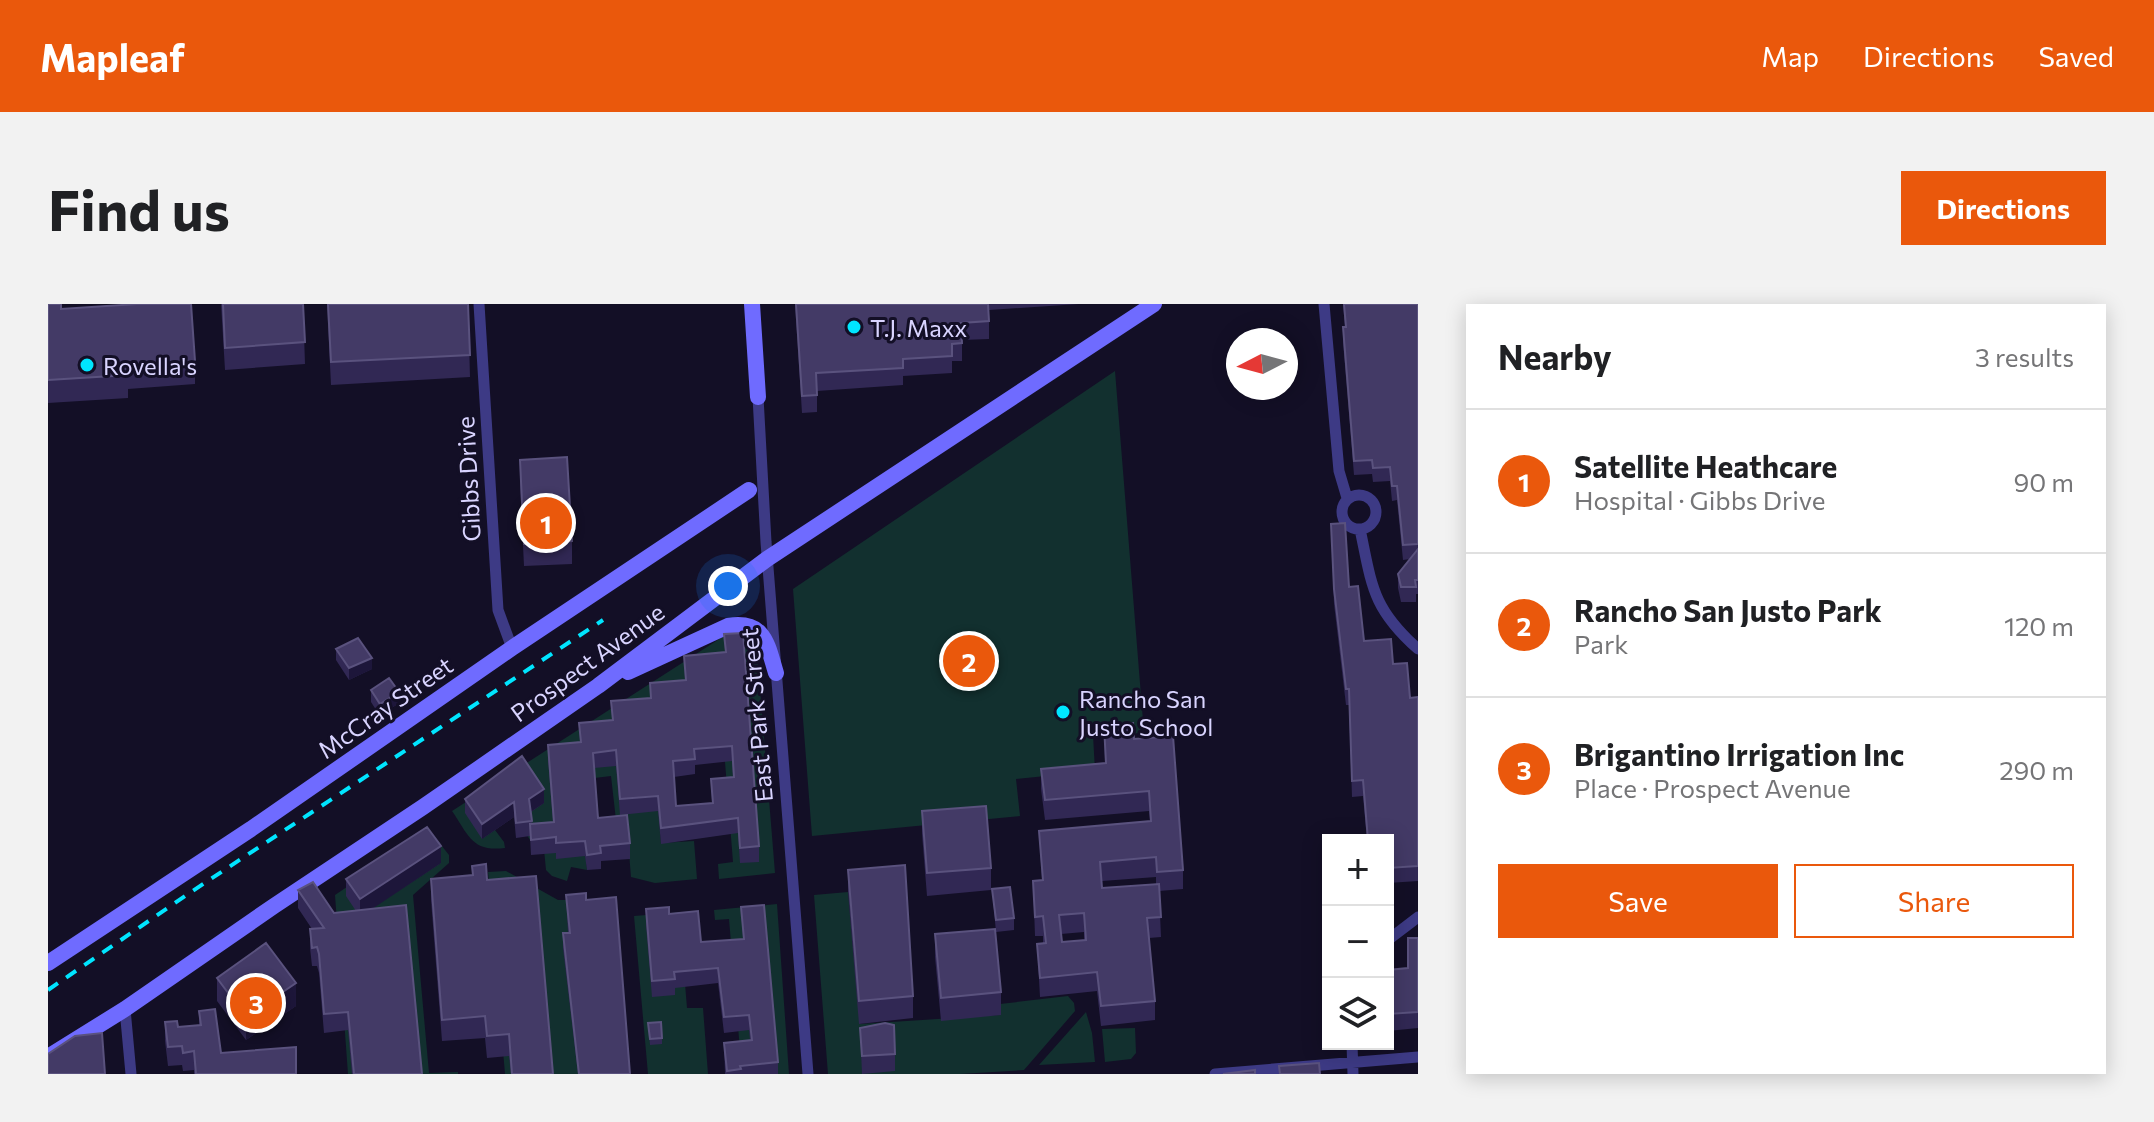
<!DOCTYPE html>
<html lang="en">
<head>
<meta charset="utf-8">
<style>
	:root { --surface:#fff; --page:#f2f2f2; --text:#202124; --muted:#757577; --line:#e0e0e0; --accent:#ea580c }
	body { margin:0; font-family:Commissioner,sans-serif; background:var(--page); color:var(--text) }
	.controls { position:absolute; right:24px; bottom:24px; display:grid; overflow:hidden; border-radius:0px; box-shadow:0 4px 20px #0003 }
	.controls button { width:72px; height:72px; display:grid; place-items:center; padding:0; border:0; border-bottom:2px solid var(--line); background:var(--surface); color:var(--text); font:40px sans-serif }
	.compass { position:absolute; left:1178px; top:24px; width:72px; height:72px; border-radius:50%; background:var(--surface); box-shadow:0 4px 20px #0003; rotate:264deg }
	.you { position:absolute; left:680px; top:282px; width:28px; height:28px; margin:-20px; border:6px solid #fff; border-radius:50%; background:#1a73e8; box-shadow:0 0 0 12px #1a73e833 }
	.badge { display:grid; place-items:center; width:52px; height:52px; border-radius:50%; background:var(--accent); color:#fff; font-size:26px; font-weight:700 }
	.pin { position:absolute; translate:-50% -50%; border:4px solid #fff; box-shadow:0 2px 8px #0006 }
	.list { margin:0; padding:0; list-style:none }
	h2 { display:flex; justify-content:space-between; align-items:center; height:104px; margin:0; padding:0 32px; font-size:34px }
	h2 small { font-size:26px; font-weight:400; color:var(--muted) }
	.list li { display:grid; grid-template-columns:52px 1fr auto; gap:24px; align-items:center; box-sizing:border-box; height:144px; padding:0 32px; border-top:2px solid var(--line) }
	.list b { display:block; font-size:30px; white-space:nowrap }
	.list p { margin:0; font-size:26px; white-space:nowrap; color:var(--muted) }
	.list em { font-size:26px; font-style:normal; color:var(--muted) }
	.actions { display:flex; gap:16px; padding:24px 32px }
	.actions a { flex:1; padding:18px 0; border:2px solid var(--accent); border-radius:0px; text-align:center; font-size:28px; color:var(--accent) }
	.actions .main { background:var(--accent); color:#fff }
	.icon { flex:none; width:44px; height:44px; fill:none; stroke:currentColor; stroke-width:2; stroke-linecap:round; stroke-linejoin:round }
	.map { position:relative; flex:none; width:1370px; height:770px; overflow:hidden; border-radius:0px }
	header { display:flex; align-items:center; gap:48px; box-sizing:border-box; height:112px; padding:0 40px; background:var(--accent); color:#fff }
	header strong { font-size:38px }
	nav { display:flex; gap:44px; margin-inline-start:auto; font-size:28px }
	.intro { display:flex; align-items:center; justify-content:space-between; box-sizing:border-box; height:192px; padding:0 48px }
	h1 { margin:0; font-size:56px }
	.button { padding:20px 36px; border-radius:0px; background:var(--accent); color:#fff; font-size:28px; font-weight:700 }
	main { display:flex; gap:48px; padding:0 48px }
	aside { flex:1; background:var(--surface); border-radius:0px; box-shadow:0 4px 20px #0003 }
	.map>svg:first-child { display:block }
</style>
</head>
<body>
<header>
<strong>Mapleaf</strong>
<nav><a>Map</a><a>Directions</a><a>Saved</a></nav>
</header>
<div class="intro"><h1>Find us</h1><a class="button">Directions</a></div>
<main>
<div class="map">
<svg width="1370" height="770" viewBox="0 0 1370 770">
	<rect width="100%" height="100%" fill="#130f26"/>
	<path fill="#12302f" d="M1067,67L1096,429L1045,431L1047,467L968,475L972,512L764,532L745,285Z
		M690,323L708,335L727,569L671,575L670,560L685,558L673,408L602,395L613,539L646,537L649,575L607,579L583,573L579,524L569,525L563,472L530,476L539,566L523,563L519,577L504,572L498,566L495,535L482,536L450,487L447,526L456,538L457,544C424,548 421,532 404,507Z
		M382,527L401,551V559L365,591L381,769L410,768V770H300L287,591Z
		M458,567L510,596H530L564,770H457L440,568Z
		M800,588L812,720L952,711V700L1020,692L1026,699L1027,707L976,766L912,770H780L766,591Z
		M729,600L741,770H694L681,615L667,616L666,606Z
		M649,607L632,619L639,704H655L660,770H600L586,612Z
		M1038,708L1044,729L1047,758L991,761Z
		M1087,724L1088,749L1083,755L1057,758L1054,725Z"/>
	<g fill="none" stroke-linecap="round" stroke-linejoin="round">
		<path stroke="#3d3a85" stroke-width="11" d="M431,0L450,306L464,344
			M1276,0L1291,167L1299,194
			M710,93L718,238L760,770
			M1294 208a17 17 0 1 1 34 0a17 17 0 1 1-34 0Z
			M1312,225C1324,282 1324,304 1370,345
			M1340,636L1370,613
			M77,705L83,770
			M1304,740L1305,770
			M1167,770L1370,753"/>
		<path stroke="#6f6bff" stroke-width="16" d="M704,0L710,93
			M580,368L680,322C717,316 719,340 728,369
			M0,659L203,525L464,344L701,186
			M0,753L77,705L226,602L375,503L550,382L719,255L1106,0"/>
		<path stroke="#00e5ff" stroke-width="4" stroke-dasharray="12 10" stroke-linecap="butt" d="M0,686L140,590L555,316"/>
	</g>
	<path fill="#312854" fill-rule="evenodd" d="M0,0L147,57V80L80,85V94L0,99Z
		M173,0H255L257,60L177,66Z
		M279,0H420L422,73L283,81Z
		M747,0H1031L941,6V35L914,36V57H904V69L855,72V81L769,87V108L754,109Z
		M1295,0H1370V290H1368V298H1353L1350,284V270L1362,255L1355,256L1349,196L1344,197L1342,177L1325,178L1324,170L1306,171L1295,38V23H1297Z
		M472,156L524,237V260L476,262L472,178Z
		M1283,220L1316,337L1345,360L1362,394L1370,393V577L1340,579V536H1319L1315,492L1304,493L1301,401H1298L1286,300Z
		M676,330L711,542V558L692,559L690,529L613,540L610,507L572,511L568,462L546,464L550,514L582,539V555L553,557V565L539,566L537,552L508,555V549L483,551L482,532L468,534L466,513L434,535L417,509V495L496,499L483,508L484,520L505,518L500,456V441L532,438L531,419L564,416L563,397L602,394V379L637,377L636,352L677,348ZM684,457L685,473L663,475L664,499L628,502L626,473L647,470V461Z
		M288,345L324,365L301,376L288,356Z
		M323,386L351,399L332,412L323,398Z
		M1056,421L1086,435L1135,566V585L1111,587L1113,633L1101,634L1107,697V716L1053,722L1049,687L992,693L989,640L995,639V632H987L985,577L994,576L991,527L1102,517L1101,507L997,516L993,485V465L1057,459ZM1108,573V580L1054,584V577ZM1036,628V636L1014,638L1013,630Z
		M874,507L943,564V586L879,592L874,530Z
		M393,559L323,605L374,770H304L300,726L276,729L271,669L269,662H264L262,644V625H264L250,604V586L286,609L308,607L298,592V575Z
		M424,562L439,576L505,770H463L461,752L439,754L437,734L394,737L383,596V575L424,571Z
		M800,566L865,692V714L811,720L800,588Z
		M944,585L966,614V626L948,628Z
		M518,591L538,596L582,770H530L515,644V629H520Z
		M693,603L730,758V770H677L676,739L702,736L701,726L676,729L670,679L627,684V691L604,693L598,621V605L621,610L653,638L695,635Z
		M887,630L953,688V711L893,717L887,653Z
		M1370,634V724L1340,727V666L1360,664Z
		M169,674L248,702L198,736L169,697Z
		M151,707L173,749L248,770H146V766L135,767L134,761L120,762L117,737V718L130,723L151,721Z
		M600,719L614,734V740L602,741Z
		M812,724L847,750V767L814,770Z"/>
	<path fill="#1d163a" d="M324,354V365L301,376V364Z
		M351,388V399L332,412V400Z
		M496,485V499L481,509V495Z
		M466,498V513L434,535V520Z
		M393,542V559L312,613V595Z
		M248,679V702L198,736V713Z"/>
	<path fill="#433a66" stroke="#5a527e" stroke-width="2" fill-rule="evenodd" d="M0,0H13V5L89,0H143L147,57L80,62V71L0,76Z
		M175,0H255L257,38L177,44Z
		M280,0H420L422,51L283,58Z
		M748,0H940L941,17L913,19L914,39L904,40V52L855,55V64L768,69L769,91L754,92Z
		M1296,0H1370V240L1355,241L1349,182H1344L1342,163L1325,164L1324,156L1306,157L1295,23H1298Z
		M519,153L524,237L476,240L472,156Z
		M1297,219L1301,283L1310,282L1316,337L1343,335L1345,360L1359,359L1362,394L1370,393V562L1340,564V536H1320L1315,476L1304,477L1301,385H1298L1286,285L1283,220Z
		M1370,245V276H1367L1368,283H1353L1350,270Z
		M695,329L711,542L692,544L690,514L613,524L610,492L572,495L568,446L545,449L550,514L579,511L582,539L552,542L553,549L539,551L537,537L508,539V533L483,536L482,520L506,518L500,441L533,438L531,419L565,416L563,397L603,394L602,379L638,376L636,352L678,348L676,330ZM684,442L686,473L663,475L665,499L628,502L625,457L647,455L646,445Z
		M310,334L324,354L301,364L288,345Z
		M341,374L351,388L332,400L323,386Z
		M1085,419L1086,435L1125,432L1135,566L1109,568L1108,553L1052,558L1054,584L1111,580L1113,613L1099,614L1107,697L1053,702L1049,668L992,674L989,640L998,639L995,612L987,613L985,577L995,576L991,527L1103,517L1101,487L997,496L993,465L1058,459L1056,421ZM1036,609L1038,636L1014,638L1011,611Z
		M474,452L496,485L481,495L484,517L468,519L466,498L434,520L417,495Z
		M938,502L943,564L879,569L874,507Z
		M379,523L393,542L312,595L298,575Z
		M438,560L439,576L488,572L505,770H464L461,730L439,732L437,712L394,716L383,575L425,571L424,562Z
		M857,561L865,692L811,697L800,566Z
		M265,578L286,609L358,601L374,770H306L300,708L276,710L271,650L269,643L264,644L262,625L276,624L250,586Z
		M962,583L966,614L948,616L944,585Z
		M538,589V596L568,593L582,770H531L515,629H522L518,591Z
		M716,601L730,758L692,762L693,765L679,767L676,739L704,736L701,711L676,713L670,664L626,668L627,675L604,677L598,605L621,603V610L650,607L653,638L696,635L693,603Z
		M947,625L953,688L893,694L887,630Z
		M1360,634H1370V708L1340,710V666L1360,664Z
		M218,639L248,679L198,713L169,674Z
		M167,705L173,749L248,743V770H148L146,747L135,749L134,742L120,743L117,718L129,717L130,723L153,721L151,707Z
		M613,718L614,734L602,735L600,719Z
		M837,719L846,721L847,750L814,752L812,724Z
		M54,729L57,770H0V750L27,732Z
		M1271,759L1272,770H1232L1231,762Z
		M1207,766V770H1175Z"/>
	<g fill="#00e5ff" stroke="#130f26" stroke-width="3">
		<circle cx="806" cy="23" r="8"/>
		<circle cx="39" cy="61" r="8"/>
		<circle cx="1015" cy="408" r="8"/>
	</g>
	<g text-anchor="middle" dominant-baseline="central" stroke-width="6" stroke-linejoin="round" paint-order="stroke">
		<g font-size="24" fill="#d9d4ff" stroke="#130f26" text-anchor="start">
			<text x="822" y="23">T.J. Maxx</text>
			<text x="55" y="61">Rovella's</text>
			<text x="1031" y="394">Rancho San<tspan x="1031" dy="28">Justo School</tspan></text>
		</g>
		<g font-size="24" fill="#d9d4ff" stroke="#130f26">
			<text transform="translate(420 175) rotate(-93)">Gibbs Drive</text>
			<text transform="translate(539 358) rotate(-36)">Prospect Avenue</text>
			<text transform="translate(337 403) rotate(-35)">McCray Street</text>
			<text transform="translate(708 411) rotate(-95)">East Park Street</text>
		</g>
	</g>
</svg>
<div class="controls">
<button>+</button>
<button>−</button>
<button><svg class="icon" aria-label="layers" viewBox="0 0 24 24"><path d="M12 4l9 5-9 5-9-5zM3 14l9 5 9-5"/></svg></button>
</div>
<svg class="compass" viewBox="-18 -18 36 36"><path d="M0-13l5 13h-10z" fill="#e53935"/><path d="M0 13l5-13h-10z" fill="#757577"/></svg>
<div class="you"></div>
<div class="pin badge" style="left:498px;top:219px">1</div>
<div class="pin badge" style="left:921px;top:357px">2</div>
<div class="pin badge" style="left:208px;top:699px">3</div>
</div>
<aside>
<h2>Nearby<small>3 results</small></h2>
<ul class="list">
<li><span class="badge">1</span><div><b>Satellite Heathcare</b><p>Hospital · Gibbs Drive</p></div><em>90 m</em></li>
<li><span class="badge">2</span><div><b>Rancho San Justo Park</b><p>Park</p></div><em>120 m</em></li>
<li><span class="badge">3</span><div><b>Brigantino Irrigation Inc</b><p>Place · Prospect Avenue</p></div><em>290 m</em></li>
</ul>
<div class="actions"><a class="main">Save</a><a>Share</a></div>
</aside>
</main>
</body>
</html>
